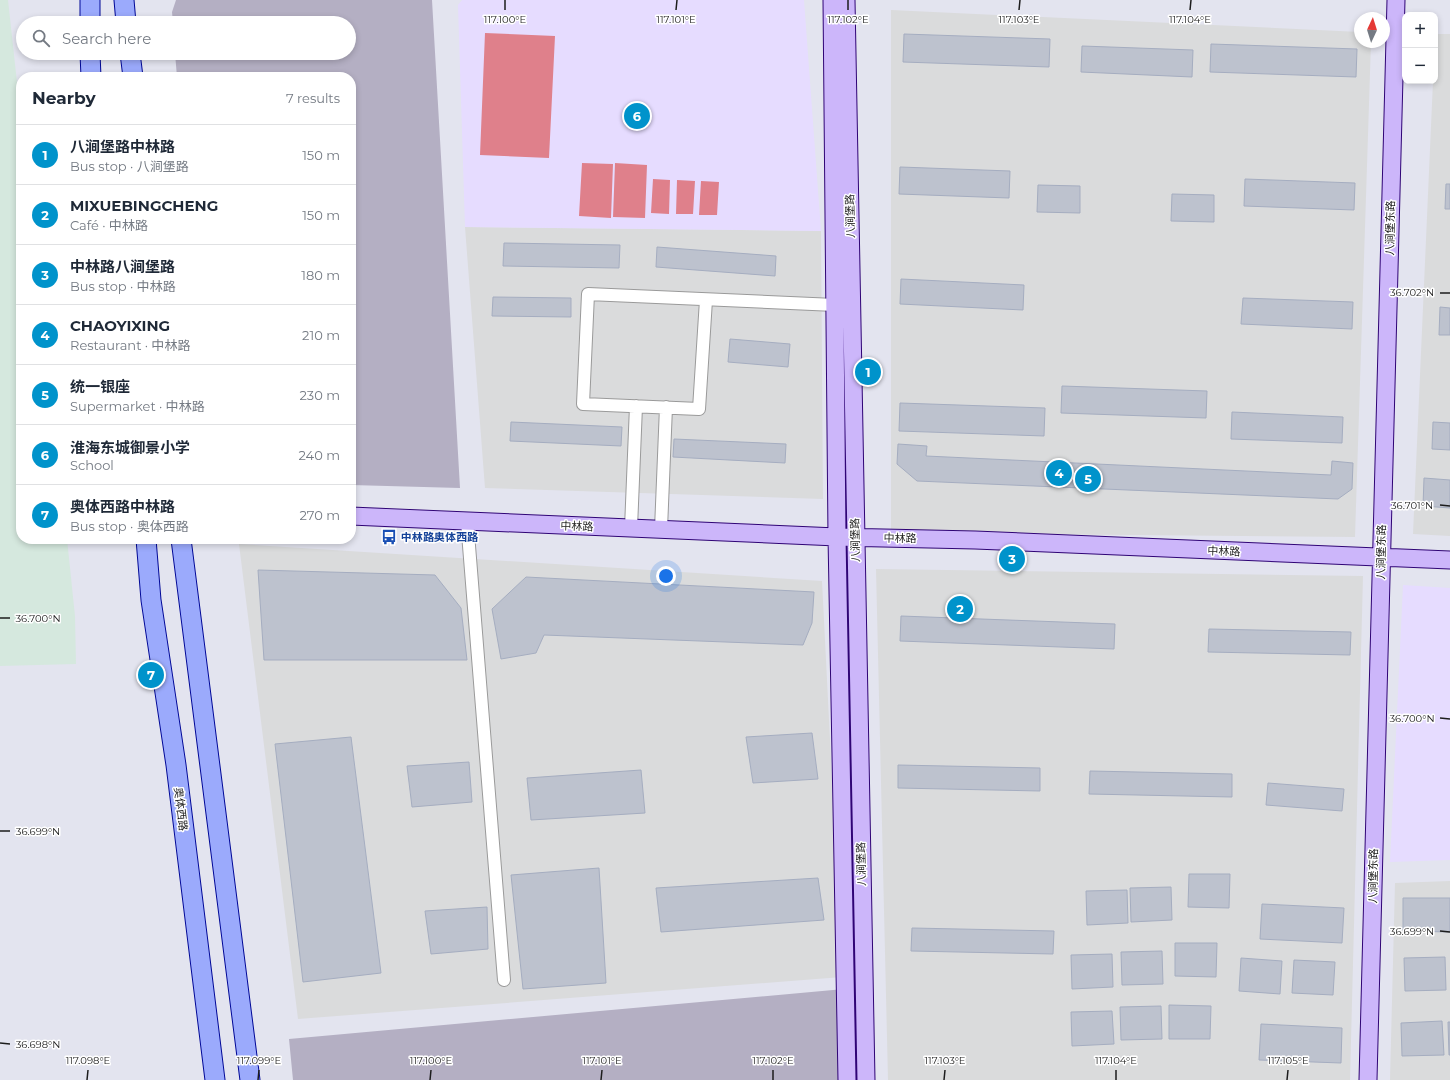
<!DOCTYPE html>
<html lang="en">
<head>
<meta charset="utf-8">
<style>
	:root { --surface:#fff; --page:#f2f2f3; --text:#1f2937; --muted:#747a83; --line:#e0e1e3; --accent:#0093cb }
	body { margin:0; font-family:Montserrat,"Noto Sans SC",sans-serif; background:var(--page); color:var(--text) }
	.controls { position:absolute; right:12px; top:12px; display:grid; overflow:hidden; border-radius:8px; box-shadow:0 2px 6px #0003 }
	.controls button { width:36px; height:36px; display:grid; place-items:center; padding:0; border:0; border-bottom:1px solid var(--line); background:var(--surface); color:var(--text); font:20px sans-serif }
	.compass { position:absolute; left:1354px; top:12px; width:36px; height:36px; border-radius:50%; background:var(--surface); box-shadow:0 2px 6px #0003; rotate:4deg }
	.you { position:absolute; left:666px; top:576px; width:14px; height:14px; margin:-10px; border:3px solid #fff; border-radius:50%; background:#1a73e8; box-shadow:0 0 0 6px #1a73e833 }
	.badge { display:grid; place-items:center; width:26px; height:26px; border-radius:50%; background:var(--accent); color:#fff; font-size:13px; font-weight:700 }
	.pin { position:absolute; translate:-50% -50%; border:2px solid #fff; box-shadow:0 1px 4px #0006 }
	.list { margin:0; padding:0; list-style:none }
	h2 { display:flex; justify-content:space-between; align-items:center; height:52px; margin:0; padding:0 16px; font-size:17px }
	h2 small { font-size:13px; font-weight:400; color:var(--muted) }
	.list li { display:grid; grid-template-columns:26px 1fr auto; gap:12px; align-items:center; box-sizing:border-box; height:60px; padding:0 16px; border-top:1px solid var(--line) }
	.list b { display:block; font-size:15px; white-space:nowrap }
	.list p { margin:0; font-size:13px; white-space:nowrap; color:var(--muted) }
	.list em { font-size:13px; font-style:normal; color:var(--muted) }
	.icon { flex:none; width:22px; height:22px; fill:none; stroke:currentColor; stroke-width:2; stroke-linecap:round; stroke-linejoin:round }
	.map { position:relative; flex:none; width:1450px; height:1080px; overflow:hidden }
	.search { position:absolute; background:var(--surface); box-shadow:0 2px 6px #0003; left:16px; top:16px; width:340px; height:44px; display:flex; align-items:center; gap:10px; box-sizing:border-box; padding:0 14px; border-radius:22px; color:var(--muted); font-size:15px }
	.panel { position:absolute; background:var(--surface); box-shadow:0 2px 6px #0003; left:16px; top:72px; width:340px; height:472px; border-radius:16px }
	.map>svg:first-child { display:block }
</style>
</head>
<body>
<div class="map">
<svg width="1450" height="1080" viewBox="0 0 1450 1080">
	<rect width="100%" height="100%" fill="#e3e4ef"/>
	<path fill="#dadbdc" d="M891,10L1360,32V42H1371L1355,537L891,533Z
		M1435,34H1450V536L1413,534L1433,81H1435Z
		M465,227L821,231L823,499L485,488Z
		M239,544L822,581L842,977L298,1019Z
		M876,569L1363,576L1350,1080H888Z
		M1450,881V1080H1390L1395,883Z"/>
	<path fill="#d5e8de" d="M0,0H8L21,119V539H67L75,616L76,664L0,666Z"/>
	<path fill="#e6dcff" d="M462,0H804L821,231L465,227L458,5Z
		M1403,585L1450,588V860L1390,862Z"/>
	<path fill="#b4afc3" d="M176,0H432L460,488L351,485V77H177L175,53H349V23H173L172,12Z
		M844,989L848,1080H293L289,1039Z"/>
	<path fill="#df808b" d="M485,33L555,36L549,158L480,155Z
		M582,163L613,164L611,218L579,216Z
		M615,163L647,165L645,218L613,217Z
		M653,179L670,180L669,214L651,213Z
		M677,180L695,181L693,214H676Z
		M701,181L719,182L717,215H699Z"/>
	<path fill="#bdc2ce" stroke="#a5adc0" d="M904,34L1050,39L1049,67L903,62Z
		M1211,44L1357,49L1356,77L1210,72Z
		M1082,46L1193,50L1192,77L1081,72Z
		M900,167L1010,171L1009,198L899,194Z
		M1245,179L1355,183L1354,210L1244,206Z
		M1446,184H1450V209H1445Z
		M1038,185L1080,186V213L1037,212Z
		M1172,194L1214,195V222L1171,221Z
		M504,243L620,245L619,268L503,266Z
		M657,247L776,256L775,276L656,267Z
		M901,279L1024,285L1023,310L900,304Z
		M493,297L571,298V317L492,316Z
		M1243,298L1353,302L1352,329L1241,324Z
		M1440,307L1450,308V335H1439Z
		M730,339L790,344L788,367L728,362Z
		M1062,386L1207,391L1206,418L1061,413Z
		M900,403L1045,408L1044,436L899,431Z
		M1232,412L1343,417L1342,443L1231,439Z
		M511,422L622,427L621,446L510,441Z
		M1433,422L1450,423V450L1432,449Z
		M674,439L786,444L785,463L673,457Z
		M898,444L927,446L926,456L1331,475L1332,461L1353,463L1352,489L1338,499L917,481L897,464Z
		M1424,478L1450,480V508L1423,506Z
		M258,570L435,575L461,608L467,660H264Z
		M526,577L814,592L812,623L803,645L544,635L536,653L501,659L492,609Z
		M901,616L1115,624L1114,649L900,641Z
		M1209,629L1351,632L1350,655L1208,652Z
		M812,733L818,779L753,783L746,737Z
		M351,737L381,973L303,982L275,744Z
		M469,762L472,802L412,807L407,766Z
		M898,765L1040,768V791L898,788Z
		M641,770L645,813L531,820L527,778Z
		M1090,771L1232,774V797L1089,794Z
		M1268,783L1344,789L1342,811L1266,805Z
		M599,868L606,983L523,989L511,875Z
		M1189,874H1230L1229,908L1188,907Z
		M818,878L824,920L661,932L656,888Z
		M1171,887L1172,920L1131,922L1130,888Z
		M1127,890L1128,923L1087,925L1086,891Z
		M1403,898H1450V932L1403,931Z
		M1262,904L1344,908L1342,943L1260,939Z
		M487,907L488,949L431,954L425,911Z
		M912,928L1054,931L1053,954L911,951Z
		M1175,943H1217L1216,977L1175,976Z
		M1162,951L1163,984L1122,985L1121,952Z
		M1112,954L1113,987L1072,989L1071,955Z
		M1445,957L1446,990L1405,991L1404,958Z
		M1241,958L1282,961L1280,994L1239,991Z
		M1294,960L1335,962L1333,995L1292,993Z
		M1169,1005L1211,1006L1210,1039H1169Z
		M1161,1006L1162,1039L1121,1040L1120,1007Z
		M1112,1011L1114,1044L1072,1046L1071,1012Z
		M1442,1021L1444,1055L1402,1056L1401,1023Z
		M1448,1022H1450V1055H1449Z
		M1261,1024L1342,1028L1341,1063L1259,1060Z"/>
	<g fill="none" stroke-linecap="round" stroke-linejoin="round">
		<defs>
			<path id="street" d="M706,300L699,409L583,404L588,294L835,305
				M467,521L504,980
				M631,528L636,406
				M661,529L666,407"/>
			<path id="secondary" d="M832,0L837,537L847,1080
				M846,0L866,1080
				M351,516L837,537L975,540L1450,560
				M1368,1080L1396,0"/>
			<path id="primary" d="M124,0L126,23
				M90,23V0
				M90,53L91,77
				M130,53L133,77
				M146,539L151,600L176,765L215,1080
				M181,539L250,1080"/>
		</defs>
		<use href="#street" stroke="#9a9a9a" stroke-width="14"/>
		<use href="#secondary" stroke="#2f0475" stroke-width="19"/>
		<use href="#primary" stroke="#000897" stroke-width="21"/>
		<use href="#street" stroke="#fff" stroke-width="12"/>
		<use href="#secondary" stroke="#ccb6fa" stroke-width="17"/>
		<use href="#primary" stroke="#9baafc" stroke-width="19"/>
	</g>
	<path fill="none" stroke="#1d1d1d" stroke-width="1.5" d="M505,10V0M676,10L677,0M848,10V0M1019,10L1020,0M1190,10L1191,0M1440,293H1450M1440,505L1450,506M0,618H10M1440,718L1450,719M0,831H10M1440,931L1450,932M0,1043L10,1044M87,1080L88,1070M258,1080L259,1070M430,1080L431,1070M601,1080L602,1070M773,1080V1070M944,1080L945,1070M1116,1080V1070M1287,1080L1288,1070"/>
	<defs>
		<symbol id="bus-bare" viewBox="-9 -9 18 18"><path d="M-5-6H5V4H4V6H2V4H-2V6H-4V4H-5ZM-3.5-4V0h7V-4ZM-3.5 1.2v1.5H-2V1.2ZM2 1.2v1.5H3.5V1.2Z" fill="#1a4fb4" stroke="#fff" stroke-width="2.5" paint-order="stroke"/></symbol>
	</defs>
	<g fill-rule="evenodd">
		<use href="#bus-bare" x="378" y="526" width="22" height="22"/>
	</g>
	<g text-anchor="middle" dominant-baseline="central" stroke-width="3" stroke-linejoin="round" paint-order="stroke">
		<g font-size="11" fill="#1d1d1d" stroke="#fff">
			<text transform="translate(850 216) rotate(-91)">八涧堡路</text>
			<text transform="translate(1390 228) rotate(-89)">八涧堡东路</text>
			<text transform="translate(577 526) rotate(2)">中林路</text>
			<text transform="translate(900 538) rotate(1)">中林路</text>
			<text transform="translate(855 540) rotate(-91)">八涧堡路</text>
			<text transform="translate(1224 551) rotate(2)">中林路</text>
			<text transform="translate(1381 552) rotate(-89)">八涧堡东路</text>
			<text transform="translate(181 809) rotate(83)">奥体西路</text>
			<text transform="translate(861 864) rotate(-91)">八涧堡路</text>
			<text transform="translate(1373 876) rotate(-89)">八涧堡东路</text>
		</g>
		<g font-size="11" font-weight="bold" fill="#164399" stroke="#fff" text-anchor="start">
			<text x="401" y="537">中林路奥体西路</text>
		</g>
	</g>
	<g font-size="10" text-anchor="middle" fill="#1d1d1d" stroke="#fff" stroke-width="3" stroke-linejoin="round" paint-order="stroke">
		<text x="505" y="23">117.100°E</text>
		<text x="676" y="23">117.101°E</text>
		<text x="848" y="23">117.102°E</text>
		<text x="1019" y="23">117.103°E</text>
		<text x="1190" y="23">117.104°E</text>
		<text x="1412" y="296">36.702°N</text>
		<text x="1412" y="509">36.701°N</text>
		<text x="38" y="622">36.700°N</text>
		<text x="1412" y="722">36.700°N</text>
		<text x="38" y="835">36.699°N</text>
		<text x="1412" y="935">36.699°N</text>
		<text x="38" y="1048">36.698°N</text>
		<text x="88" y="1064">117.098°E</text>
		<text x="259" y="1064">117.099°E</text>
		<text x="431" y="1064">117.100°E</text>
		<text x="602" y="1064">117.101°E</text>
		<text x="773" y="1064">117.102°E</text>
		<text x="945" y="1064">117.103°E</text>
		<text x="1116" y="1064">117.104°E</text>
		<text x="1288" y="1064">117.105°E</text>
	</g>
</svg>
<div class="controls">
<button>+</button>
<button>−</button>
</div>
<svg class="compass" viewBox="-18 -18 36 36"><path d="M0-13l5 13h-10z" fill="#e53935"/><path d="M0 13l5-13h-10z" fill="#747a83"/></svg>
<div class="you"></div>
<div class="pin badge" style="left:868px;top:372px">1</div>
<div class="pin badge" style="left:960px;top:609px">2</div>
<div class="pin badge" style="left:1012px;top:559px">3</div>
<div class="pin badge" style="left:1059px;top:473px">4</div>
<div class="pin badge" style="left:1088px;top:479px">5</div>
<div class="pin badge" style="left:637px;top:116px">6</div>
<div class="pin badge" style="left:151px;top:675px">7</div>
<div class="search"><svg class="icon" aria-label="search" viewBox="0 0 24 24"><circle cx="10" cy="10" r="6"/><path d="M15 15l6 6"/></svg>Search here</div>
<section class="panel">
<h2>Nearby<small>7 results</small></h2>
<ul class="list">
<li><span class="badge">1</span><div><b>八涧堡路中林路</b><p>Bus stop · 八涧堡路</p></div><em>150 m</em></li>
<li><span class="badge">2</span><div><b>MIXUEBINGCHENG</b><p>Café · 中林路</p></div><em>150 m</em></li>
<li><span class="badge">3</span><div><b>中林路八涧堡路</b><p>Bus stop · 中林路</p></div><em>180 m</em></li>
<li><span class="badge">4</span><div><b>CHAOYIXING</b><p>Restaurant · 中林路</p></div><em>210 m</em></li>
<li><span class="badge">5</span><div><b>统一银座</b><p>Supermarket · 中林路</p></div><em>230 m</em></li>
<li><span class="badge">6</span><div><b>淮海东城御景小学</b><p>School</p></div><em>240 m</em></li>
<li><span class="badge">7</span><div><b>奥体西路中林路</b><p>Bus stop · 奥体西路</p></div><em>270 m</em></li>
</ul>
</section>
</div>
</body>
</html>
